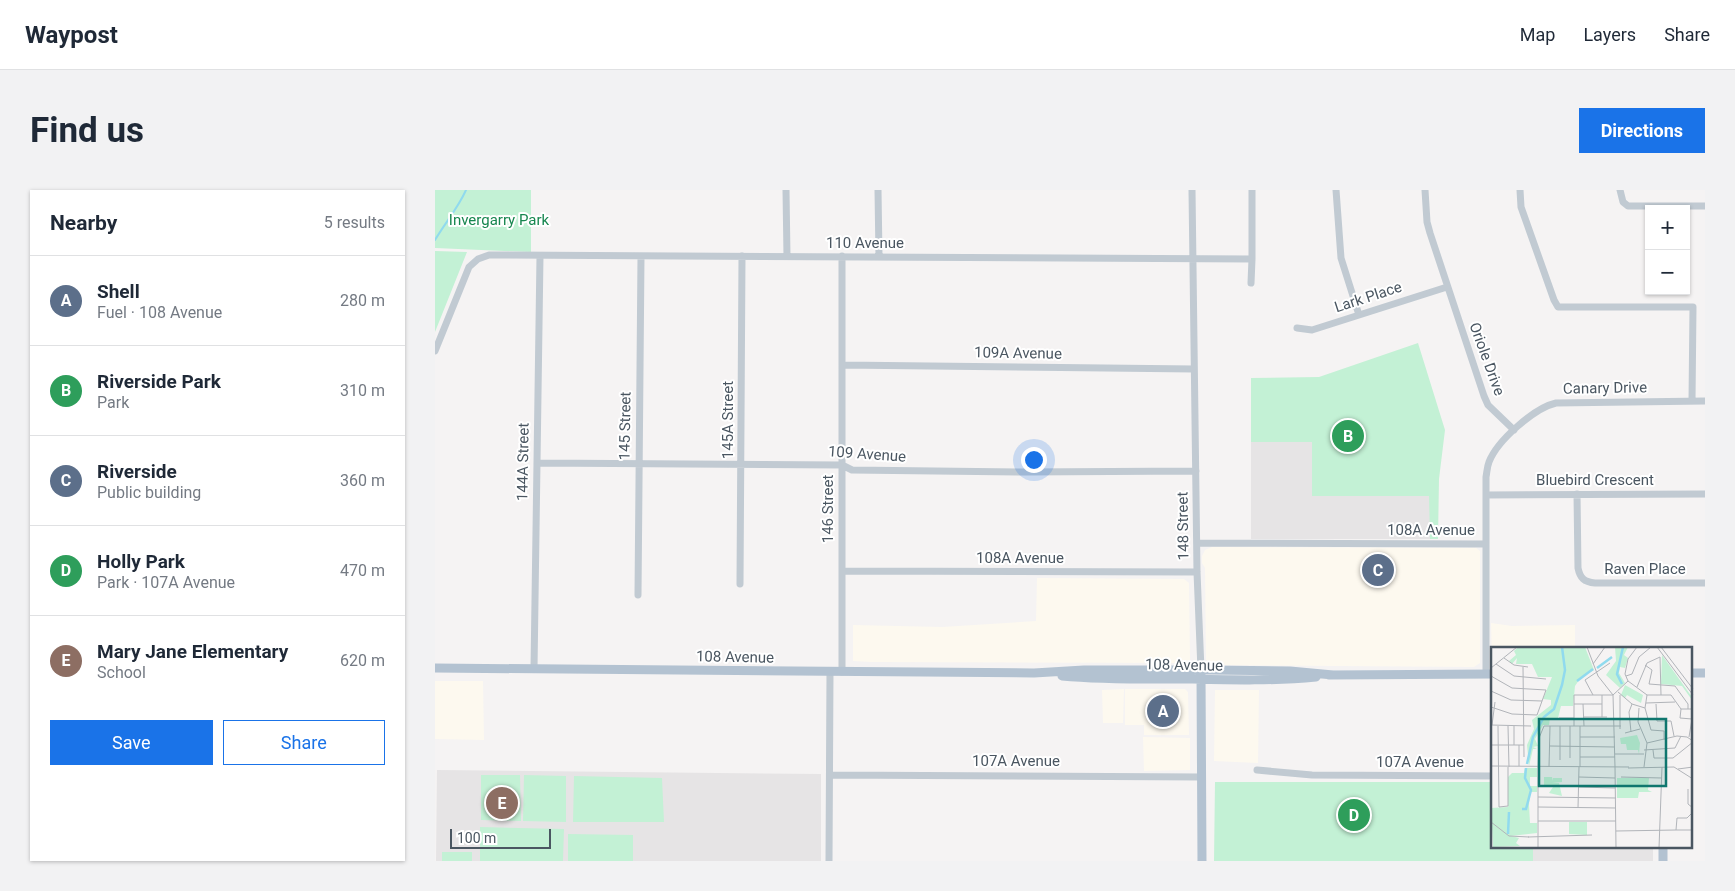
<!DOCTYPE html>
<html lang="en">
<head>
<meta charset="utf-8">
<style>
	:root { --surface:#fff; --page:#f2f2f3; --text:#1f2937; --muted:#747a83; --line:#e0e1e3; --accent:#1a73e8 }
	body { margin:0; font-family:Roboto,sans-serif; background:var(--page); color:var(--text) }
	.controls { position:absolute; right:15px; top:15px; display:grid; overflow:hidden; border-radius:0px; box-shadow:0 1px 4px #0004 }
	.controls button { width:45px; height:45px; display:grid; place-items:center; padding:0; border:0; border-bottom:1px solid var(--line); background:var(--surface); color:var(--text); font:25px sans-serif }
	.scale { position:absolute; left:15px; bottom:12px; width:101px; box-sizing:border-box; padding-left:5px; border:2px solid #4a5661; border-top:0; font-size:14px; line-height:18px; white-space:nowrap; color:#4a5661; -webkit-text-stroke:4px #fff; paint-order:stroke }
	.you { position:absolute; left:598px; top:269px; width:18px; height:18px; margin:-12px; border:4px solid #fff; border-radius:50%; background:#1a73e8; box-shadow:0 0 0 8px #1a73e833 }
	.badge { display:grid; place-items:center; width:32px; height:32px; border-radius:50%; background:var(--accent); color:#fff; font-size:16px; font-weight:700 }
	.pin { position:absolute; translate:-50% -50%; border:2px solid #fff; box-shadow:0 1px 5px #0006 }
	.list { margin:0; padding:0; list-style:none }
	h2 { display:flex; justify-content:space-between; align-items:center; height:65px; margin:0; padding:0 20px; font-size:21px }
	h2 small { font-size:16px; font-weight:400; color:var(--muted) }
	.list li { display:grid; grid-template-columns:32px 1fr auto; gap:15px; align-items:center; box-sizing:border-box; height:90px; padding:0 20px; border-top:1px solid var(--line) }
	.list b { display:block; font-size:19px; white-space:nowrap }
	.list p { margin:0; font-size:16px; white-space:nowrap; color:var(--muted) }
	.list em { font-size:16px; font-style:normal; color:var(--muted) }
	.actions { display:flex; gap:10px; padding:15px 20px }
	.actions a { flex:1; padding:11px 0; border:1px solid var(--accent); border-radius:0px; text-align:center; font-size:18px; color:var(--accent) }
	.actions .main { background:var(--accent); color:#fff }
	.map { position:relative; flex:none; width:1270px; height:671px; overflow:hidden; border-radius:0px }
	header { display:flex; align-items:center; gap:30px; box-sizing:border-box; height:70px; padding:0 25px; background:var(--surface); border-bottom:1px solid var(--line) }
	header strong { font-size:24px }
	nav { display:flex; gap:28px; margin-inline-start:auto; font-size:18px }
	.intro { display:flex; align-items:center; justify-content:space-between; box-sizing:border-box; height:120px; padding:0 30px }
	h1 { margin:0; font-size:35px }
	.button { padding:12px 22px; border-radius:0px; background:var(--accent); color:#fff; font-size:18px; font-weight:700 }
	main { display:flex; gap:30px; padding:0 30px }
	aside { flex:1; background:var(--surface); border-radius:0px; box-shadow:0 1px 4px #0004 }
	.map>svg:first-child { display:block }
</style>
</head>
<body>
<header>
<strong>Waypost</strong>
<nav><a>Map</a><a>Layers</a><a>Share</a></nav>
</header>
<div class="intro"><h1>Find us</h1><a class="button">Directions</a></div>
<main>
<aside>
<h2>Nearby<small>5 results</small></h2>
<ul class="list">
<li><span class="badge" style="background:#5c6f8a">A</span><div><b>Shell</b><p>Fuel · 108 Avenue</p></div><em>280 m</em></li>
<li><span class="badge" style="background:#2e9e5b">B</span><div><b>Riverside Park</b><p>Park</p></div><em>310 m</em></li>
<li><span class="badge" style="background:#5c6f8a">C</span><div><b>Riverside</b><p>Public building</p></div><em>360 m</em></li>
<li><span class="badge" style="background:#2e9e5b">D</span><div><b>Holly Park</b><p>Park · 107A Avenue</p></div><em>470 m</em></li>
<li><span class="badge" style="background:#8d6e63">E</span><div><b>Mary Jane Elementary</b><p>School</p></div><em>620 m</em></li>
</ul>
<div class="actions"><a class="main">Save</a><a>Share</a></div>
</aside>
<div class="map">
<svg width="1270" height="671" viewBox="0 0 1270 671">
	<rect width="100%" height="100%" fill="#f5f3f3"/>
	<path fill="#fdf9ef" d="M777,357L1041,358L1045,361V473L1039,477L776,475L771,470L770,378L767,373V366L770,360Z
		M602,388L749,389L754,393L755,470L751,473L436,472L418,471V435L507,437L601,431Z
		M1056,433L1077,436L1140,435V458H1058L1057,473Z
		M0,491H48L49,550L0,549Z
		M689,499L688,533H668L667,500Z
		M690,499H750L753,502L754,545H709V535H690Z
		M780,500H824L823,573L779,571Z
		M708,547L755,548V580L709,581Z"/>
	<path fill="#e6e4e5" d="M816,252H877L878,306H995V349H816Z
		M2,580L386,584V671H1Z
		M1098,657H1218V671H1098Z"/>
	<path fill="#c3f1d5" d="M0,0H96V62L0,58Z
		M0,61L32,62L0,142Z
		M983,153L1010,240L1004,289L1003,349H995L994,306H877V252H816V188L884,187Z
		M46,585H85L86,631L46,630Z
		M89,585L131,586V632L88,631Z
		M139,586L227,588L229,632H138Z
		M780,592H1057L1058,657H1098V671H779Z
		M45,637L129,639L128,671H45Z
		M133,644L198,645V671H133Z
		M7,662H37V671H7Z"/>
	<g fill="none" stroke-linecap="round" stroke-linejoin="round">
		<path stroke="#90daee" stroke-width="2" d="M0,50C10,33 23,18 31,0"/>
		<path stroke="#c1cad2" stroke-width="7" d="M351,0L352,66
			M443,0L444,66
			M757,0L762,382L766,480
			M901,0L906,68L924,125
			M990,0L992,32L995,43L1049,206L1053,215L1079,240
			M1085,0L1086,17L1119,110L1123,117H1258L1257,211
			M1185,0L1188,12L1193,16H1270
			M816,93L817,69V0
			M862,138L877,140L1012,97
			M0,161L34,77L43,69L54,65L817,69
			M407,175L759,179
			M102,273L407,275L417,280L591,282L761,281
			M1142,304L1143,378C1145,388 1149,392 1160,393H1270
			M1051,305L1270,304
			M762,353L1051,354
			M408,381L762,382
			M305,394L307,66
			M203,405L206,66
			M99,479L105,66
			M407,482V66
			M1051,484V287C1052,282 1052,277 1054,272C1062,251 1099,218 1121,213L1270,211
			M822,580L877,585L1058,586
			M395,585L766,587
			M394,671L395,482"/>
		<path stroke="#b3c2d1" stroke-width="9" d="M0,478L599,483L649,480H776L855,481L898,485
			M1256,483H1270
			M766,484L767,671
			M894,485L1058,484
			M627,486C670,490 714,489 758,489C799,490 840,491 881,487
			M1228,671V657"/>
	</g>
	<g text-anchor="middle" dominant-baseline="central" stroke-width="4" stroke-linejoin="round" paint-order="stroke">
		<g font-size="15" fill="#17864f" stroke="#fff">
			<text x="64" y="30">Invergarry Park</text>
		</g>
		<g font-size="15" fill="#4a5661" stroke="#fff">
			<text x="430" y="53">110 Avenue</text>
			<text transform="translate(933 107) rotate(-18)">Lark Place</text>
			<text transform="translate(583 163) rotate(1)">109A Avenue</text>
			<text transform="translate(1052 169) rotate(70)">Oriole Drive</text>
			<text transform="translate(1170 198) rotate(-1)">Canary Drive</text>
			<text transform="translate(293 230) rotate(-90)">145A Street</text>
			<text transform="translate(190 236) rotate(-89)">145 Street</text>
			<text transform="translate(432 264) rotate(4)">109 Avenue</text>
			<text transform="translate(88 272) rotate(-89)">144A Street</text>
			<text x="1160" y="290">Bluebird Crescent</text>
			<text transform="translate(393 319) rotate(-90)">146 Street</text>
			<text transform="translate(748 336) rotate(-91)">148 Street</text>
			<text x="996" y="340">108A Avenue</text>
			<text x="585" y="368">108A Avenue</text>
			<text x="1210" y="379">Raven Place</text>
			<text transform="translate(300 467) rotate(1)">108 Avenue</text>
			<text transform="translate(749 475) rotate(1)">108 Avenue</text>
			<text x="581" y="571">107A Avenue</text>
			<text x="985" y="572">107A Avenue</text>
		</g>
	</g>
	<g transform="translate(1056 457)">
		<rect width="201" height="201" fill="#f5f3f3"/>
		<path d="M27,0H94L103,23L90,30L84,39L82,59H70L67,71H59L58,78H52L44,92L47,99L42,100L46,102H42L38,119L36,98L43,82L41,73L60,58V53L52,52L61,30H47L41,17H25L26,11L21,17L18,14L25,8L23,4ZM124,0H137L133,8L137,11L134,21L129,20L128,26L134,36L129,41L115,28L125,14ZM171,8L201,50V53L191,39L170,37ZM134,38L152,48L150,56L136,48L134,51L130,48ZM146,88L149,96L148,107L147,103H136L135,97H130L129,91ZM34,121H46V130H39V139H46V145H39L38,158L39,176H46V186L20,189L28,191L25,196L29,199L2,200L0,161L17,160V130L21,126H33ZM53,130H61L62,134V131H71V135L61,136H68L71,149L58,146L62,140H53ZM126,131H158L157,143L161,145H148L147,151H126ZM78,175H96V188L78,187Z" fill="#c3f1d5"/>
		<path fill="none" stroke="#90daee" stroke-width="2.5" d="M106,21L121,10M86,34L102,22M131,37L126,27L132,0M36,117L42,90L53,70L63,62L71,38L74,23L71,0M31,162H35L40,143L34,131L35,121M17,187L18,165"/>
		<path fill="none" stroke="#b1b4b9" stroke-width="1" d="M96,0L107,29L122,48M146,0L137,12L134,27L137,34L156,48M166,0L202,48M170,0L202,42M13,11L23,18L37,20M5,17L23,29L55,32M102,17L114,0M154,18L161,23L158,37L184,39L197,57V62M32,20L33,110M0,21L26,0M0,29L21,41L55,43L46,68L21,67L0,60M135,29L141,27L148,10L160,0M146,40L156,16L169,10L170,48M0,44L20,53L51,54M127,45L141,57L154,61M102,48L94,33L119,16M111,48V70M122,48L124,120M122,48L137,34M129,48V82M156,48L154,61L160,83L173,84V93M156,48H180L190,62H202M155,56L184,55M83,57H111M92,57L93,79M165,57L166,74H180L183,89M148,61L147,75L156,96M190,62L189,71L201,72L198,90M92,70H116M68,71H83M0,78L40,79M1,78L4,55M7,79L8,160L17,159V120M17,79L18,120M23,79V98M83,79V48H122M140,85L138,65L141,57M134,86L149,82M89,90H124M156,96L186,89L196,90L202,94M0,98H33M28,98V119M59,99L124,100M153,103L184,101L190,89M162,103L163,111H182L202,95M124,107H153M89,110H124M79,111V79M69,113V79M0,119L138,120M47,120L48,91L53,79H130M58,120L59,79M89,120V79M124,120L125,201M153,120L156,96M137,121L183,120L202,132M187,122L202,120M88,130L124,131M130,130L171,131M88,140L124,141M197,142V157L202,161M47,150L125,151M47,160L125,161M87,161L88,120M47,174H125M0,175L18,189L38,190M185,183H202M185,183L186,171H196L202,165M125,184L185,183M37,190L101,188M38,201H69M47,201V120M88,201H131M160,201H186M168,201L171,120"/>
		<path fill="#0f766e" fill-opacity="0.15" stroke="#0f766e" stroke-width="2.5" d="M48,72H175V139H48Z"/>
		<rect width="201" height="201" fill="none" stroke="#4a5661" stroke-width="2.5"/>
	</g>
</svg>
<div class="controls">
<button>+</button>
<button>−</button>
</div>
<div class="scale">100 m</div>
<div class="you"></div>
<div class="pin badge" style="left:728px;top:521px;background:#5c6f8a">A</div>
<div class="pin badge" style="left:913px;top:246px;background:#2e9e5b">B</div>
<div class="pin badge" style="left:943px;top:380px;background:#5c6f8a">C</div>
<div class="pin badge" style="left:919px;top:625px;background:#2e9e5b">D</div>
<div class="pin badge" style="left:67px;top:613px;background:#8d6e63">E</div>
</div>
</main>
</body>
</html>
